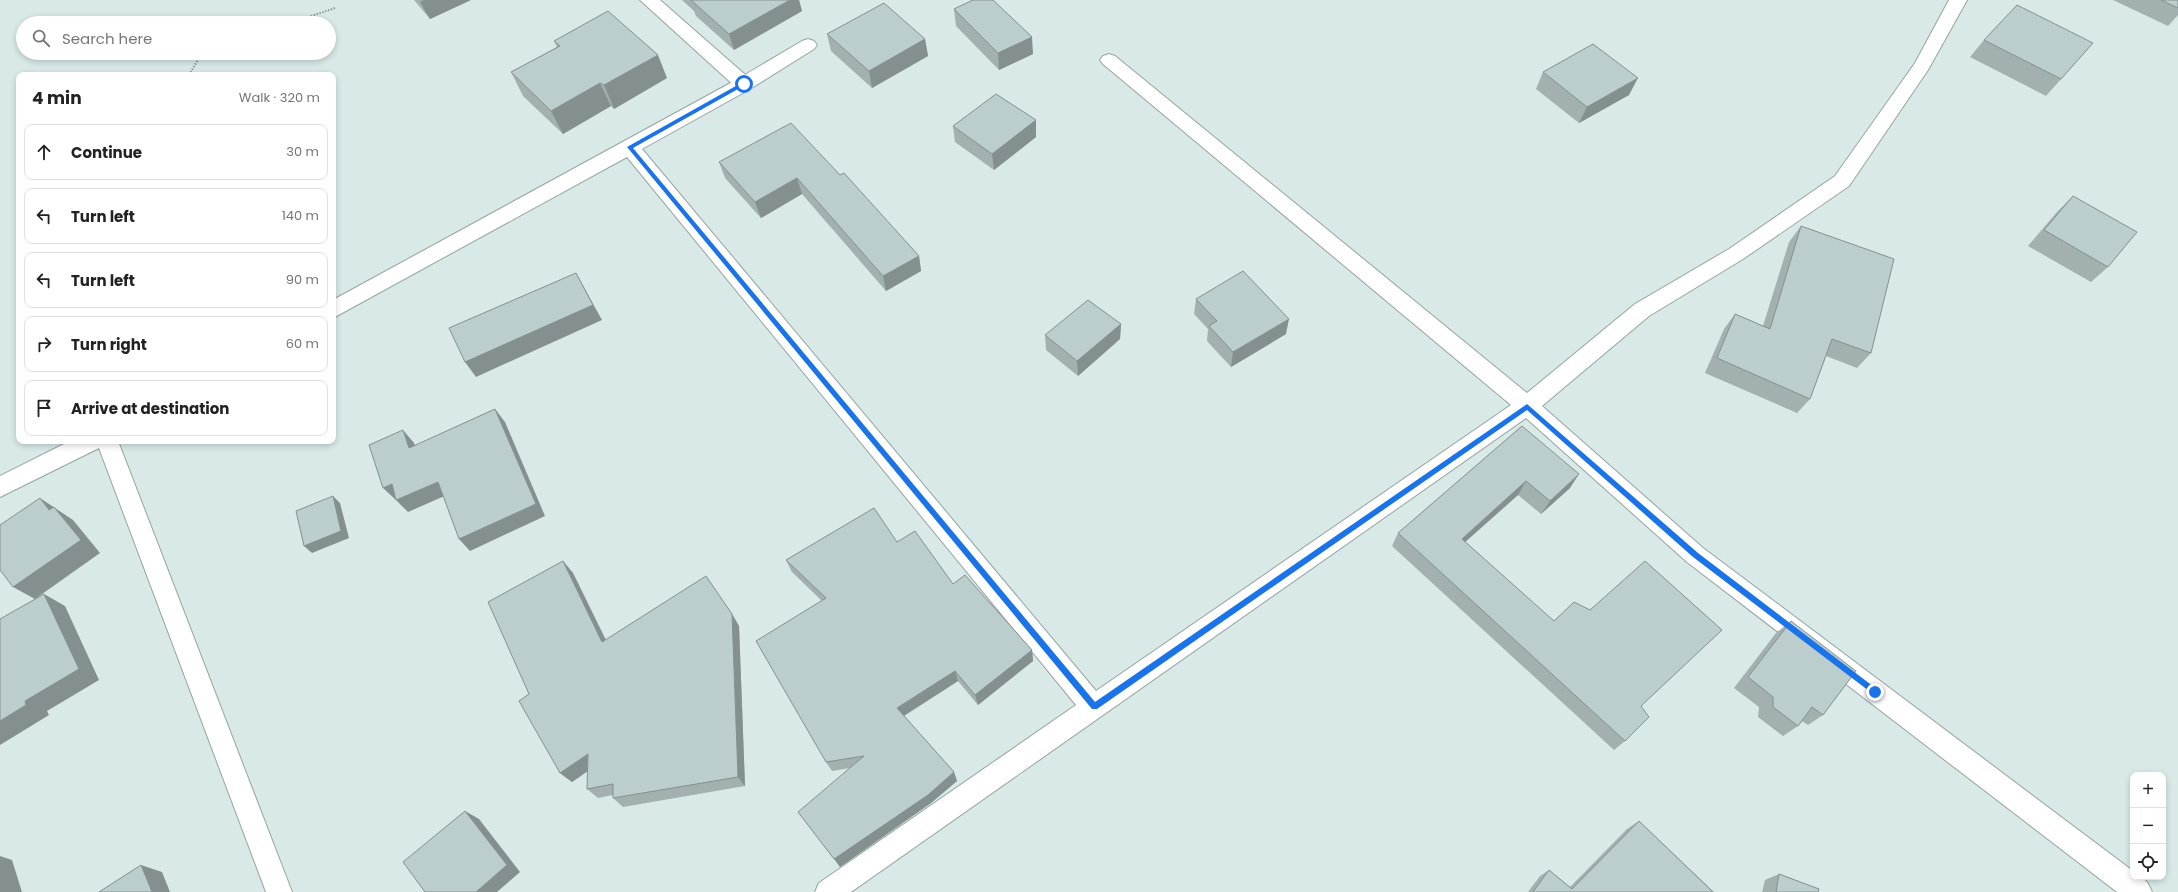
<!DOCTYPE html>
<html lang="en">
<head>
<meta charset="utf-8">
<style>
	:root { --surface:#fff; --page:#f2f2f2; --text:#222; --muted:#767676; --line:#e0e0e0 }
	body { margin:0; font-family:Poppins,sans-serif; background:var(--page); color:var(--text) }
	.controls { position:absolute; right:12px; bottom:12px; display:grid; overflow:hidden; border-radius:8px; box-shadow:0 2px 6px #0003 }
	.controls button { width:36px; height:36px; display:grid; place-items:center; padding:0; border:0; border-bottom:1px solid var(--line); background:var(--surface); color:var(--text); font:20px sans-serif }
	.stop { position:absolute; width:12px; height:12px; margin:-9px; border:3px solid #1a73e8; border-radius:50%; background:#fff }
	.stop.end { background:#1a73e8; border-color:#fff; box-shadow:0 1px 4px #0008 }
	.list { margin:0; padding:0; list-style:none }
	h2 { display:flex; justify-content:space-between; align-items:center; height:52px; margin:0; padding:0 16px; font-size:17px }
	h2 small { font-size:13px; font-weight:400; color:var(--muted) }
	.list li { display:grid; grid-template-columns:26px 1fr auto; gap:12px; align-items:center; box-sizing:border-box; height:56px; margin:0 8px 8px; padding:0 8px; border:1px solid var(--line); border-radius:8px }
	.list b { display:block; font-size:15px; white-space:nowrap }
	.list em { font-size:13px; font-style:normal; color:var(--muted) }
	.icon { flex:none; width:22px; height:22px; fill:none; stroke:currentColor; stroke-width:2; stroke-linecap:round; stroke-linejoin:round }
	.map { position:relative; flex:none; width:2178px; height:892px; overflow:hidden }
	.search { position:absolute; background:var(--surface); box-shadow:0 2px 6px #0003; left:16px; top:16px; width:320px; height:44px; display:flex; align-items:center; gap:10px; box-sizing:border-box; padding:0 14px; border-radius:22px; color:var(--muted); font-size:15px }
	.panel { position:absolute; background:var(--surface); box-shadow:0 2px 6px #0003; left:16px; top:72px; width:320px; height:372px; border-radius:8px }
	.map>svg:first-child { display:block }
</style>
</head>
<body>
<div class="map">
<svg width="2178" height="892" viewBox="0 0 2178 892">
	<rect width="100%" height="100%" fill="#d8e9e8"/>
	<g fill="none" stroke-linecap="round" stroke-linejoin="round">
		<defs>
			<path id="service" d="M640,0H660L750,79L753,84L750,89L744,90L738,89Z"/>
			<path id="minor" d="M1949,0H1967L1928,70L1849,186L1743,259L1649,316L1542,406L1703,548L2133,871V877C2145,877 2148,882 2152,892H2117L1687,562L1526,418L851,892H815L819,883L1076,705L627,157L333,318V300L738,79L802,41L808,39L814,41L817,45L814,49L750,89L642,149L1096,691L1511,405L1103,64L1100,60L1103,56L1109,54L1115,56L1527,393L1635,304L1729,249L1835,176L1915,63Z
				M70,441H118L292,892H266L99,448L0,497V476Z"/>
		</defs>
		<use href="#service" stroke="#94a4a3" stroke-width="2"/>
		<use href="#minor" stroke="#94a4a3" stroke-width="2"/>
		<path stroke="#8b9897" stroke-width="2" stroke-dasharray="1.5 1.5" stroke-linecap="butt" d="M291,23L335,8
			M189,75L202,53"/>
		<use href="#service" fill="#fff" fill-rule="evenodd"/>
		<use href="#minor" fill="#fff" fill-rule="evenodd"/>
	</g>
	<path fill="#a2b0b0" d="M414,0H471L430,19Z
		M682,0H799L802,11L734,50L696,16L694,11Z
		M2113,0H2178V15L2168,26Z
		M954,9L1033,54L999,70L956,26Z
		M827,34L925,39L928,56L872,88L831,51Z
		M1984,40L2093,43L2046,96L1970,57Z
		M554,41L667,78L614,109L611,106L563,134L523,96L511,72L557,47Z
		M1543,72L1629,95L1579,123L1536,89Z
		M1036,120V137L994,170L955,142L953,126Z
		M719,162L840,175L919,256L921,271L886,291L802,194L761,218L725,178Z
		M2073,196L2108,267L2091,282L2028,246L2057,212Z
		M1801,226L1871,353L1857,368L1826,356L1810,399L1797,413L1705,373L1724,329L1735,314L1763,326L1789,242Z
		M1196,299L1286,334L1231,367L1207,341L1208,329L1194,314Z
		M1121,324L1120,339L1078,376L1046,350L1045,335Z
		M1522,426L1570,488L1541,514L1518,495L1465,542L1641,706L1625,741L1614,750L1392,546L1398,533Z
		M897,542L953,584L1032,650L1033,661L978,705L958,681L904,716L954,772L957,781L931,803L840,867L850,768L832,771L826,762L822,601L792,572L786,560Z
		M563,561L573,573L606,640L732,614L739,626L745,786L623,807L613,798V795L598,798L587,789L588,771L572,782L560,773L529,694Z
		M1791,621L1823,715L1808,725L1802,721L1798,726L1783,736L1758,717L1759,707L1734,688L1776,633Z
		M1639,821L1714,892H1528L1540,876L1549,870L1570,887L1627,829Z
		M1779,874L1818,892H1762L1765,880Z"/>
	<path fill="#849090" d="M424,0H471L430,19L420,2Z
		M790,0H799L802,11L734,50L729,34Z
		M1032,37L1033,54L999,70L998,53Z
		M925,39L928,56L872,88L869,71Z
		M658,55L667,78L614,109L604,85Z
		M1638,78L1629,95L1579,123L1587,107Z
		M600,83L611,106L563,134L551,111Z
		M1036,120V137L994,170L992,154Z
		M797,178L802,194L761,218L755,202Z
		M919,256L921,271L886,291L883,276Z
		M576,273L602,320L476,377L465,362Z
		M1289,319L1286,334L1231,367L1233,352Z
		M1121,324L1120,339L1078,376L1077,361Z
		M495,409L505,422L545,516L470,551L459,539Z
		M403,430L414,443L420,460L409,448Z
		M1579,474L1570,488L1541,514L1550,501Z
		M1526,481L1518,495L1455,551L1462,539Z
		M438,482L449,494L408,512L396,500Z
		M392,484L404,496L396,500L383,488Z
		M333,496L340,503L349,538L312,553L304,546Z
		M40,498L73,520L100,553L35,599L13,587L49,510Z
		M563,561L573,573L612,653L602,642Z
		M44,594L65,606L99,680L47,711L49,715L0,745V721Z
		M732,614L739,626L745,786L738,777Z
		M1032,650L1033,661L978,705L975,695Z
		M955,671L958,681L902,717L897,708Z
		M588,754L599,763L572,782L560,773Z
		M954,772L957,781L931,803L840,867L834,859Z
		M465,811L479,819L520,872L497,892H476Z
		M0,856L12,860L22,892H0Z
		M141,865L162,872L170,892H152Z"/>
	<path fill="#bccdcd" stroke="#849090" d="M691,0H790L729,34Z
		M973,0H993L1032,37L998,53L954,9Z
		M2161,0H2178V8Z
		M884,3L925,39L869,71L827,34Z
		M2017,5L2093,43L2061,79L1984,40Z
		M608,11L658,55L604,85L600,83L551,111L511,72L560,46L554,41Z
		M1593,44L1638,78L1587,107L1543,72Z
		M996,94L1036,120L992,154L953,126Z
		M791,123L840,175L844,173L919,256L883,276L797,178L755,202L719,162Z
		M2073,196L2137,232L2108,267L2044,230Z
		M1801,226L1894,259L1871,353L1832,339L1810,399L1717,358L1735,314L1770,329Z
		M1243,271L1289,319L1233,352L1209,326L1217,321L1196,299Z
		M576,273L593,305L465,362L449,328Z
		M1088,300L1121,324L1077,361L1045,335Z
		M495,409L536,504L459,539L438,482L396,500L392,484L383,488L369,445L403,430L409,448Z
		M1522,426L1579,474L1550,501L1526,481L1462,539L1554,621L1574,602L1590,610L1645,561L1722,630L1641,706L1649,717L1625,741L1398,533Z
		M333,496L341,531L304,546L296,511Z
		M40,498L49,510L54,507L81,540L13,587L0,570V525Z
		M874,508L897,542L915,531L953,584L965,575L1032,650L975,695L955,671L897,708L954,772L928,795L834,859L798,812L864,756L826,762L756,641L826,598L786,560Z
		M563,561L602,642L706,576L732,614L738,777L613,798V784L587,789L588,754L560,773L519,701L529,694L488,602Z
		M44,594L79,669L25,701L26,705L0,721V619Z
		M1791,621L1856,671L1823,715L1812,707L1798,726L1773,707V697L1748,677Z
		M465,811L507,865L476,892H425L403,862Z
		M1639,821L1713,892H1533L1549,870L1572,889Z
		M141,865L152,892H99Z
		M1779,874L1819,889L1818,892H1776Z"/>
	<path fill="#1a73e8" d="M743,82L747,84L633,148L1095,702L1527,404L1698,553L1878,690V694H1873L1693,557L1527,410L1097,709H1092L627,147Z"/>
</svg>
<div class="controls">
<button>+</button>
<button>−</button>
<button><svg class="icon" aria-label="locate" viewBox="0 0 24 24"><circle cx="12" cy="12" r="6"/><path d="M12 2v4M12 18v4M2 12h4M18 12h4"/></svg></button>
</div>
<div class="stop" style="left:744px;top:84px"></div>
<div class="stop end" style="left:1875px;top:692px"></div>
<div class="search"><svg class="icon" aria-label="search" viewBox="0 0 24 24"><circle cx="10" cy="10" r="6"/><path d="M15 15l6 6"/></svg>Search here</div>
<section class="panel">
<h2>4 min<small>Walk · 320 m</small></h2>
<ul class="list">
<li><svg class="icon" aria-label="ahead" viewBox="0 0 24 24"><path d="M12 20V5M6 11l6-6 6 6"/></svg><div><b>Continue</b></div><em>30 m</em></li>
<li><svg class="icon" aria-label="left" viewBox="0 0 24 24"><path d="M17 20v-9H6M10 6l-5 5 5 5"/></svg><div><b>Turn left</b></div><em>140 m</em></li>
<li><svg class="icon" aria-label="left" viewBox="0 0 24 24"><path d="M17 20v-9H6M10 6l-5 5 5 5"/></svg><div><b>Turn left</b></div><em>90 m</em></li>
<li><svg class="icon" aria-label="right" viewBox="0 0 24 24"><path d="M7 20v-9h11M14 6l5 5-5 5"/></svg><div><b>Turn right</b></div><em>60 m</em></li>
<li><svg class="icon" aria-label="arrive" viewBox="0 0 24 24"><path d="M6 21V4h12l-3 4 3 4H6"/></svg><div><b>Arrive at destination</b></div></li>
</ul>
</section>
</div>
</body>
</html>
